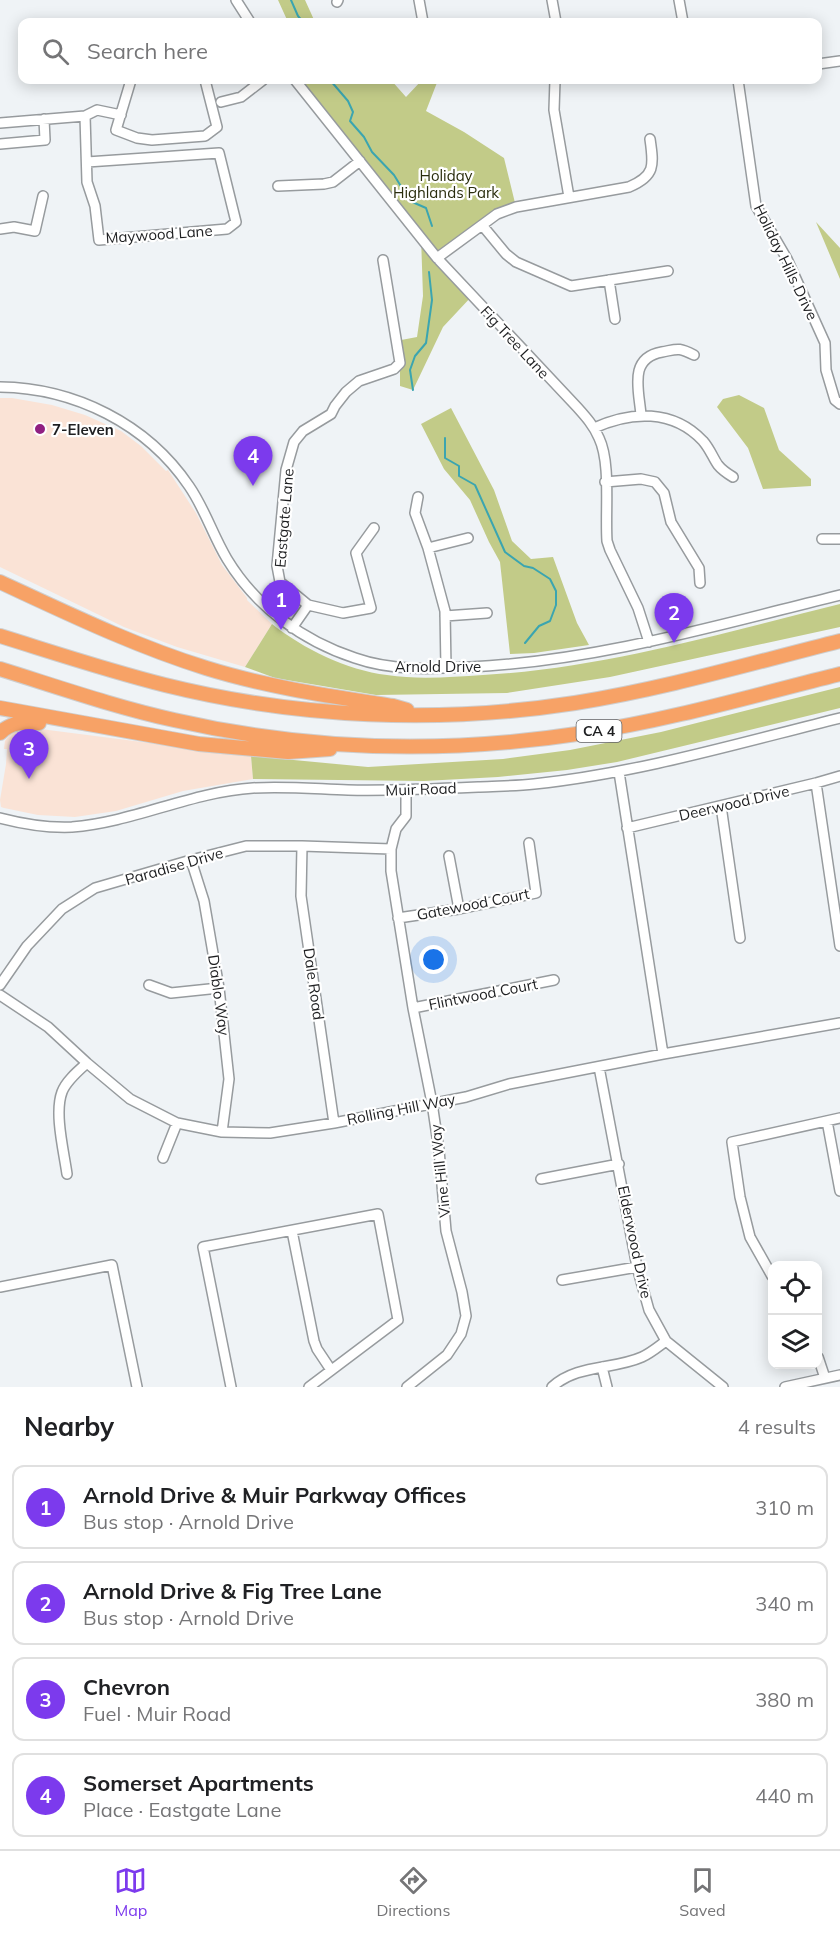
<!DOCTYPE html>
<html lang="en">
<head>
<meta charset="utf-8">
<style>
	:root { --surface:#fff; --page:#f6f6f6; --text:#202124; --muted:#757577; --line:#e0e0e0; --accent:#7c3aed }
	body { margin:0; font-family:Mulish,sans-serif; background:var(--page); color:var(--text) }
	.controls { position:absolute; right:18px; bottom:18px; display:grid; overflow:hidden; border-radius:12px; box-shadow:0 3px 15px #0003 }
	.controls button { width:54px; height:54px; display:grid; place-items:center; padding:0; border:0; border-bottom:2px solid var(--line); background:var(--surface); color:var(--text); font:30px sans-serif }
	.you { position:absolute; left:434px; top:960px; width:21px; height:21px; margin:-15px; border:4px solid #fff; border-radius:50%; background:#1a73e8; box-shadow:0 0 0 9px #1a73e833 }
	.badge { display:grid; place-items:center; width:39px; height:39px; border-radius:50%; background:var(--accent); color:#fff; font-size:20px; font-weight:700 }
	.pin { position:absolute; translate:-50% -50px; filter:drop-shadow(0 2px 3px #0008) }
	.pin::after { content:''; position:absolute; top:32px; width:21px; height:18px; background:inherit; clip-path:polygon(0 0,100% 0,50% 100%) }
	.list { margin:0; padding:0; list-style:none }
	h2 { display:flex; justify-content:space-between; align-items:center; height:78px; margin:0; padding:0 24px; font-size:26px }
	h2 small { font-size:20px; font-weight:400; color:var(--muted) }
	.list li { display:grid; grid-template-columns:39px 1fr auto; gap:18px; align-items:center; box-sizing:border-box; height:84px; margin:0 12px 12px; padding:0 12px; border:2px solid var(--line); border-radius:12px }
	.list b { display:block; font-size:22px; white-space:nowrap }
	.list p { margin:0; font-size:20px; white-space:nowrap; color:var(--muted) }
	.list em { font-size:20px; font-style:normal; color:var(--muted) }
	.icon { flex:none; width:33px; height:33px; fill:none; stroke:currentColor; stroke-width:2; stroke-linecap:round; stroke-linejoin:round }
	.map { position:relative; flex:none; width:840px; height:1387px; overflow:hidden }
	.search { position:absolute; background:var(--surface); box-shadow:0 3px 15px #0003; left:18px; right:18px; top:18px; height:66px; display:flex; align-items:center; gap:15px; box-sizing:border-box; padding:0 21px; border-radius:12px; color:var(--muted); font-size:22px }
	.sheet { height:462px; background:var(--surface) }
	nav { display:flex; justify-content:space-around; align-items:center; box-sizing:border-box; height:84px; border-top:2px solid var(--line); background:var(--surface); font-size:16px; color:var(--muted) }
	nav a { display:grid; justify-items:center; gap:3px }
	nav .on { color:var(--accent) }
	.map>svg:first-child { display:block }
</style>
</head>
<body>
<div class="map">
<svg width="840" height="1387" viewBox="0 0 840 1387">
	<rect width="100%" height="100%" fill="#eff3f6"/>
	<path fill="#fae3d6" d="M0,398H12L52,405L85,415L121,431L141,446L166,471L168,470L196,513L222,565L247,598V600L272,624L245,667L177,647L124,627L0,567Z
		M25,727L251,756L253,779L183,791L116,811L75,817L38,815L4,808L1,807L0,800L6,764L7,749H4L5,741L10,734L8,732Z"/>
	<path fill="#c2cb88" d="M278,0H305L315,22H288Z
		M295,80H391L406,97L422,80H438L426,111L464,132L504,158L516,207L437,258L472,296L443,327L413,390L400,386V363L396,341L417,337L423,296L421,237Z
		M816,222L840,248V279Z
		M739,395L764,408L779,450L811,479V486L763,489L748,448L717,407L723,399Z
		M451,408L494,490L512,541L531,559L553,557L577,623L589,645L534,653L510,654L500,562L489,542L470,500L444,469L421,424Z
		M840,604V627L610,677L507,693L376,695L275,678L245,667L272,624C304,649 346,670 387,675C419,680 451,677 483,675C605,668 722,633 840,604Z
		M840,687V708L617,762L567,770L498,777L424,781L253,779L251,756L368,767L503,759L570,750L661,732Z"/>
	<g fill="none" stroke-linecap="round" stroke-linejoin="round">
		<path stroke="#3ba5b0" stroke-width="2" d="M291,0L298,16L303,22
			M330,80L348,101L353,112L350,121L364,137L372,152L394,175L410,201L426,208L432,226
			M413,390L410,370L415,356L426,343L432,300L429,272
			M445,438V458L459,466V476L475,485L505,552L524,566L533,568L550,579L556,591V605L550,621L539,626L525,643"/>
		<defs>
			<path id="minor" d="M236,0L250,22
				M419,0L423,22
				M552,0L556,22
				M679,0L683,22
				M337,2L338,0
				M818,64L840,61
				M131,80L116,130L137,138L152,140L205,136L217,127L205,80
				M295,80L437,258L577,407C586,417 594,426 599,438C611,463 605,511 607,541L610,550L638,608L649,642
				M555,80L554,110L569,197
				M738,80L756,206L787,259L825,343L826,370L835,400L840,404
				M221,102L241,97L263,80
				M85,116L87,182L95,206L99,240L227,229L236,222L219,153L87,162
				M0,123L85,116L97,110L121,115
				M0,144L45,140L44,119
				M278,186L324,184L333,182L360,161
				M482,225L506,254L516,262L571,286L668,271
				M0,229L14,227L35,231L43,196
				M437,258L497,214L516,207L629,187C655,176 654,166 650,139
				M609,280L615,319
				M0,387C75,388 147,424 189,486C205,509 213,536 227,559C256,607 303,641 355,658C392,671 431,669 470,667C596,661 718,625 840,595
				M641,415C639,390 628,358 662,352C678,349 678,347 694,355
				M594,428C631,411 673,409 703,441C710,449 713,458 718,465C722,470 728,474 733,477
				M605,482L641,479L655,482L664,493L671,522L699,568L700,583
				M418,497L415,513L428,548L445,611L446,668
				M374,528L356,553L371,608L343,613L308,605L280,582L277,566L286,470L294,442L303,431L331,414L335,406L346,392L359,381L394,369L400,363L383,260
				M822,539H840
				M428,548L468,538
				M445,616L487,613
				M292,628L308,605
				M619,772L663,1054
				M816,783L840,946
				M406,791V816L396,829L391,849V871L413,1008L432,1103L439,1150L446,1231L462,1292L466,1316L461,1334L447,1355L407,1387
				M721,806L740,938
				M0,818C23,824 48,828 72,827C134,822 191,792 253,788C285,786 317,789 348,790C393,791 436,789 480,787C498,786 516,786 534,784C638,773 739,743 840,718
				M627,828L816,783L840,776
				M302,846L301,896L334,1123
				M449,856L459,909
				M191,860L204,901L219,988L229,1079L222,1132
				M398,918L459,909L536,893L529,843
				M0,985L27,946L62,909L95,888L191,860L246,846H302L391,849
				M149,985L171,993L219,988
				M0,995L48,1027L87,1063L130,1099L177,1123L222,1132L270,1133L334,1123L466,1097L509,1084L663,1054L840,1023
				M413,1008L554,980
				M599,1067L637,1267L649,1310L666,1341L723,1387
				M827,1121L840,1191
				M163,1158L177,1123
				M67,1174C64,1152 54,1113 62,1092C66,1081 78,1071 87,1063
				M541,1179L619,1164
				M292,1231L314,1341L317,1349L331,1370
				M772,1276L750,1237L740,1197L732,1142L840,1118
				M562,1280L637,1267
				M0,1287L112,1265L137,1387
				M818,1357L825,1378
				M602,1367L607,1387
				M231,1387L203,1247L378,1214L398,1320L309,1387
				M552,1387C577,1364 613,1370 642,1357C651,1353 659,1346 666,1341
				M785,1387L840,1375"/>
			<path id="highway" d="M0,582C67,613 135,646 206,668C267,687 330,696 393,706L407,710
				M0,636C55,653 109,671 165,685C298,718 439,724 575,703C664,689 752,663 840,641
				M0,669C58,687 115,707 174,720C309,751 447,754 584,733C670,720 755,695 840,674
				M0,708L199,744L288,752L330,749
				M0,733C11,722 24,722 39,723"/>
		</defs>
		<use href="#minor" stroke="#979b9e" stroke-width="12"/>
		<use href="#highway" stroke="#cecece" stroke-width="16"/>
		<use href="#minor" stroke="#fff" stroke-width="9"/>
		<use href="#highway" stroke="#f7a266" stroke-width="14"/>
	</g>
	<circle fill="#902082" stroke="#fff" stroke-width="2" cx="40" cy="429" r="6"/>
	<g text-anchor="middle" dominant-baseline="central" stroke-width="4.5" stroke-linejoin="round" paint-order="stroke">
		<rect fill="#fff" stroke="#626264" stroke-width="1.5" x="576.5" y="720" width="45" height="22" rx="4.5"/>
		<g font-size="14" font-weight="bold" fill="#1e1f21">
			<text x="599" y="731">CA 4</text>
		</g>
		<g font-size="15" fill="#2a2d0d" stroke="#fff">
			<text x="446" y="175">Holiday<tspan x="446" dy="17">Highlands Park</tspan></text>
		</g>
		<g font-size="15" fill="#1e1f21" stroke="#fff">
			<text transform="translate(159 234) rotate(-4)">Maywood Lane</text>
			<text transform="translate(786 262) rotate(64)">Holiday Hills Drive</text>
			<text transform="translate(515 342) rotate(47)">Fig Tree Lane</text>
			<text transform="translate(284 518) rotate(-85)">Eastgate Lane</text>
			<text x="438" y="666">Arnold Drive</text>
			<text transform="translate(421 789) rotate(-2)">Muir Road</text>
			<text transform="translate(734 803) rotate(-13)">Deerwood Drive</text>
			<text transform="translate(174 866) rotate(-16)">Paradise Drive</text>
			<text transform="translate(473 904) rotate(-11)">Gatewood Court</text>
			<text transform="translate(314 984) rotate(82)">Dale Road</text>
			<text transform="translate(483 994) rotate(-11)">Flintwood Court</text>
			<text transform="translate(219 995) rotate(82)">Diablo Way</text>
			<text transform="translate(401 1109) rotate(-11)">Rolling Hill Way</text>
			<text transform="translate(440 1171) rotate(-96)">Vine Hill Way</text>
			<text transform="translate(635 1242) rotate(78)">Elderwood Drive</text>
		</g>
		<g font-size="15" font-weight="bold" fill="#1e1f21" stroke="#fff" text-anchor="start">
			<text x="52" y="429">7-Eleven</text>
		</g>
	</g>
</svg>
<div class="controls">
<button><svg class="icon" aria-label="locate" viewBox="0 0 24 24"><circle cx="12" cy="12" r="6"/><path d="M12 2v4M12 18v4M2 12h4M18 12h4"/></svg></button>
<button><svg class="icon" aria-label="layers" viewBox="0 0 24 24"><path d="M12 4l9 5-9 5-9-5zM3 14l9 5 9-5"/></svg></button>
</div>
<div class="you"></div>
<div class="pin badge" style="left:281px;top:630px">1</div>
<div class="pin badge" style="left:674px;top:643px">2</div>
<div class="pin badge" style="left:29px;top:779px">3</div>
<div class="pin badge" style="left:253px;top:486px">4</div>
<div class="search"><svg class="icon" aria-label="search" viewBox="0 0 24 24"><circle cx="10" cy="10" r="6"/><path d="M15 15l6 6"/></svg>Search here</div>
</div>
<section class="sheet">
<h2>Nearby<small>4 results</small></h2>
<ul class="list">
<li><span class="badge">1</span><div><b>Arnold Drive &amp; Muir Parkway Offices</b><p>Bus stop · Arnold Drive</p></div><em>310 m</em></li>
<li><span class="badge">2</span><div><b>Arnold Drive &amp; Fig Tree Lane</b><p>Bus stop · Arnold Drive</p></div><em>340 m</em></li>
<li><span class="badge">3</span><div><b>Chevron</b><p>Fuel · Muir Road</p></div><em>380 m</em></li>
<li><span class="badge">4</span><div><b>Somerset Apartments</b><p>Place · Eastgate Lane</p></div><em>440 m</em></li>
</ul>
</section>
<nav>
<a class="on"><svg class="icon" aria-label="map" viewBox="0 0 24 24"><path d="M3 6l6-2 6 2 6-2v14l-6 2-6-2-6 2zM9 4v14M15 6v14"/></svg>Map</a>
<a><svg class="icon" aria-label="directions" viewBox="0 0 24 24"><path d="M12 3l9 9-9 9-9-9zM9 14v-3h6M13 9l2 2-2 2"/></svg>Directions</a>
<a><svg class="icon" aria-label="saved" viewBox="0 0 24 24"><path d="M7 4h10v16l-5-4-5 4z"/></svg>Saved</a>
</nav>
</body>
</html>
